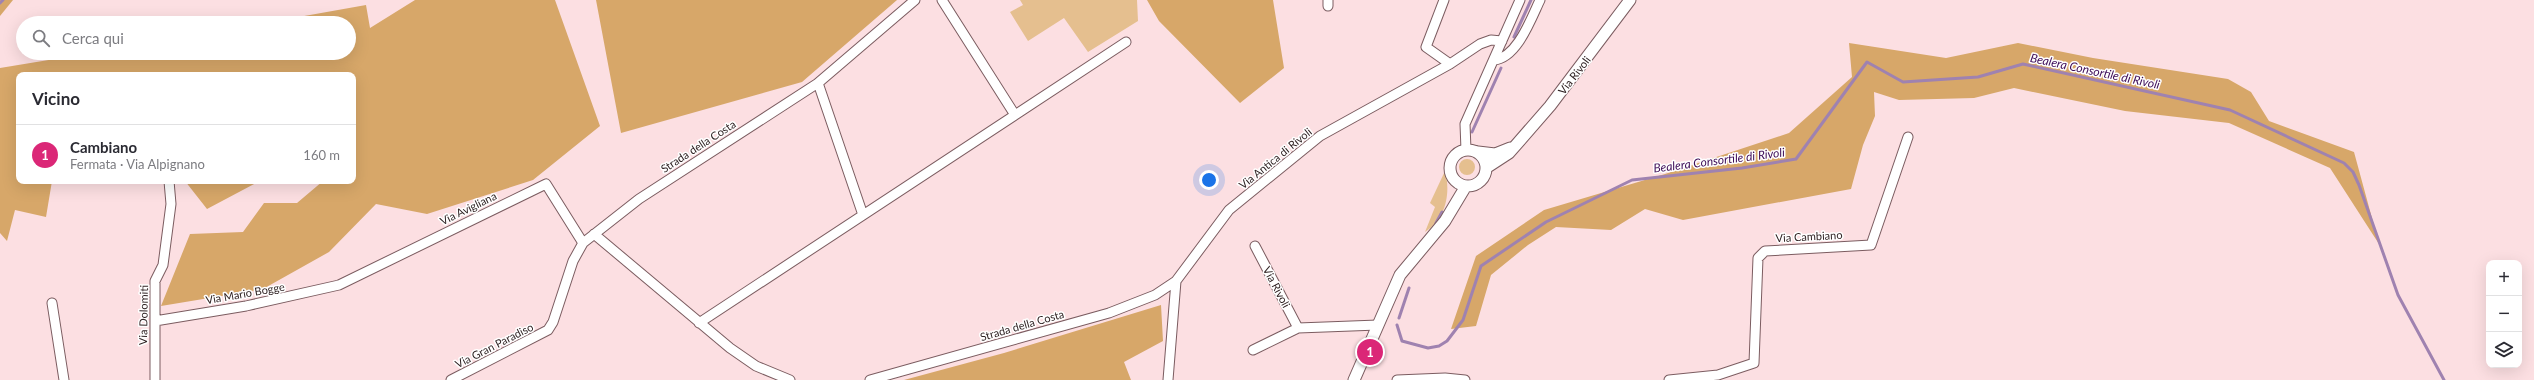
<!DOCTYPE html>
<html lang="it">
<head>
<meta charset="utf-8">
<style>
	:root { --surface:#fff; --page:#f2f2f3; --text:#2b2b33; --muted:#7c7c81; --line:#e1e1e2; --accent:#db2777 }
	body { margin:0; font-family:Lato,sans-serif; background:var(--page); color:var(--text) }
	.controls { position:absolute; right:12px; bottom:12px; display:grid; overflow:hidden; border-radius:8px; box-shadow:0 4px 16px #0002 }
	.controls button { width:36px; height:36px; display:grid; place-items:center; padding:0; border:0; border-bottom:1px solid var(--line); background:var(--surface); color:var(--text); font:20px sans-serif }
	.you { position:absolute; left:1209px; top:180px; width:14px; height:14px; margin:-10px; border:3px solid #fff; border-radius:50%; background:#1a73e8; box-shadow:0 0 0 6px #1a73e833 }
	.badge { display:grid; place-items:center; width:26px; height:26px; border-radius:50%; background:var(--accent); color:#fff; font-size:13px; font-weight:700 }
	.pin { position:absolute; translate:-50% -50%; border:2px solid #fff; box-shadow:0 1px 4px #0006 }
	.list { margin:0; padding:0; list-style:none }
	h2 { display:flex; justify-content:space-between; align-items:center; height:52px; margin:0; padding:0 16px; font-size:17px }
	h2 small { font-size:13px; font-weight:400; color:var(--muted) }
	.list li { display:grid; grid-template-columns:26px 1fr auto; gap:12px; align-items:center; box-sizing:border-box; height:60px; padding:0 16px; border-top:1px solid var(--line) }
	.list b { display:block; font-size:15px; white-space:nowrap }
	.list p { margin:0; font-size:13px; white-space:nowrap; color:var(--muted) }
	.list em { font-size:13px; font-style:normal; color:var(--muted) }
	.icon { flex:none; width:22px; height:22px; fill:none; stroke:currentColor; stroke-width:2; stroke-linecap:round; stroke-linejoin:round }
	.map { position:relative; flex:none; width:2534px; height:380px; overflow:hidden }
	.search { position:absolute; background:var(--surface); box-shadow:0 4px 16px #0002; left:16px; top:16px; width:340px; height:44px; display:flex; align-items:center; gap:10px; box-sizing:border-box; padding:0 14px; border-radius:22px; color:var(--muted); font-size:15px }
	.panel { position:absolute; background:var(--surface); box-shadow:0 4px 16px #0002; left:16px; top:72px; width:340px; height:112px; border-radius:8px }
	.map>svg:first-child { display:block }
</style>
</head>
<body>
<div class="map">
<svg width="2534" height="380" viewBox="0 0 2534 380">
	<rect width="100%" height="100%" fill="#fcdfe2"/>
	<path fill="#e5bf8f" d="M1020,0H1137L1138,21L1088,52L1064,18L1028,41L1010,12L1023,5Z
		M1459 167a8 8 0 1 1 16 0a8 8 0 1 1-16 0Z
		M1445,171C1451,193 1446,219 1425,232L1435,207L1430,203Z"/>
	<path fill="#d7a769" d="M0,0H13L0,16Z
		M415,0H555L600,126L533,180L427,214L376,204L329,252L263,289L161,306L190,234L243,232L264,203H297L323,181H353V75H19V181H52L46,217L15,210L7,241L0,233V68L91,53H349V23H265L366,5L370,28Z
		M596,0H897L802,82L621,133Z
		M1147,0H1273L1284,68L1240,103L1159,21Z
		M1849,43L1946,58L2018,43L2093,58L2228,79L2251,92L2269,121L2354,152L2379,244L2330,168L2229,123L2125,111L2014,88L1974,98L1899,100L1874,92L1875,116L1863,145L1851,189L1683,220L1645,209L1611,230L1556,227L1528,245L1491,275L1476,326L1451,329L1476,256L1544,210L1665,174L1789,133L1852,77Z
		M185,181H260L207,209Z
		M1161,305L1163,341L1124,362L1131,380H904L1004,353Z"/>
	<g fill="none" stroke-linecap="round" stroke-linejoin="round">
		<path stroke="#9f82b0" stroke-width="3" d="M0,3L3,0
			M1514,37L1531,0
			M1472,132L1501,68
			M1436,223L1442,212
			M1399,318L1409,288
			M1397,325L1402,341L1428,348L1439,346L1447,341L1463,320L1481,266L1546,222L1632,180L1742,168L1796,159L1867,62L1903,82L1978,77L2023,64L2230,110L2344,163L2353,172L2359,185L2398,295L2444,380"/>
		<defs>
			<path id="minor" d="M942,0L1015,115
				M1328,0V6
				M1444,0L1426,47L1450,64
				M1494,60C1517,58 1531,19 1540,0
				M818,83L863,215
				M1466,150L1465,124L1520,0
				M594,234L730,348L756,366L790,380
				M1255,246L1298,328L1378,325
				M52,303L64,380
				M155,321L246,306L339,285L546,184L583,243
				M699,323L1126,42
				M1253,350L1298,328
				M155,380V281L163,265L171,204L169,181
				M451,380L548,330L553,322L573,261L583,243L639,199L818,83L915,0
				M870,380L1109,313L1155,295L1176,281
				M1168,380L1176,281L1229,210L1320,136L1450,64L1480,44L1491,40L1502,41
				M1397,380L1445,378L1465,380
				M1669,380L1718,375L1754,363L1758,258L1765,251L1871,245L1908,137"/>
			<path id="tertiary" d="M1450 168a18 18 0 1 1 36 0a18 18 0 1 1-36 0Z
				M1478,152L1495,154L1510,148
				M1486,168L1509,153L1550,106L1630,0
				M1354,380L1400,275L1445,221L1466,186"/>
		</defs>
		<use href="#minor" stroke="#7b5c60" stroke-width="11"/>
		<use href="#tertiary" stroke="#7b5c60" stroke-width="13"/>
		<use href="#minor" stroke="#fff" stroke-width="9"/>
		<use href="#tertiary" stroke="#fff" stroke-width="11"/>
	</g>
	<g text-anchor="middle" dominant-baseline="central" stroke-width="3" stroke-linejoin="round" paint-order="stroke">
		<g font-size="11" fill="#302324" stroke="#fff">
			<text transform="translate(1574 75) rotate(-52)">Via Rivoli</text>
			<text transform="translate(698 146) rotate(-33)">Strada della Costa</text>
			<text transform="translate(1275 158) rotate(-39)">Via Antica di Rivoli</text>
			<text transform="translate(468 208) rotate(-26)">Via Avigliana</text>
			<text transform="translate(1809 236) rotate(-3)">Via Cambiano</text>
			<text transform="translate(1277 287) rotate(62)">Via Rivoli</text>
			<text transform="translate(245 293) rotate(-10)">Via Mario Bogge</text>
			<text transform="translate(143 315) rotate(-89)">Via Dolomiti</text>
			<text transform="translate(1022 325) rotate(-16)">Strada della Costa</text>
			<text transform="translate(494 345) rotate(-27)">Via Gran Paradiso</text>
		</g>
		<g font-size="12" font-style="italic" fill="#3c0b57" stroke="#fff">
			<text transform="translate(2095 71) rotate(12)">Bealera Consortile di Rivoli</text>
			<text transform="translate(1719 160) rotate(-7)">Bealera Consortile di Rivoli</text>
		</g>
	</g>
</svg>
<div class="controls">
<button>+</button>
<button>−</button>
<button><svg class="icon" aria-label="layers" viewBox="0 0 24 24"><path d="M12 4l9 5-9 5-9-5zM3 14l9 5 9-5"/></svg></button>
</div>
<div class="you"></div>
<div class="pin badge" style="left:1370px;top:352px">1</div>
<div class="search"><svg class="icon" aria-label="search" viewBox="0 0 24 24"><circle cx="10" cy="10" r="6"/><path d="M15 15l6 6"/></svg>Cerca qui</div>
<section class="panel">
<h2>Vicino<small></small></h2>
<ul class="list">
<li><span class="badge">1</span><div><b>Cambiano</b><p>Fermata · Via Alpignano</p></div><em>160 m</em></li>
</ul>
</section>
</div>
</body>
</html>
